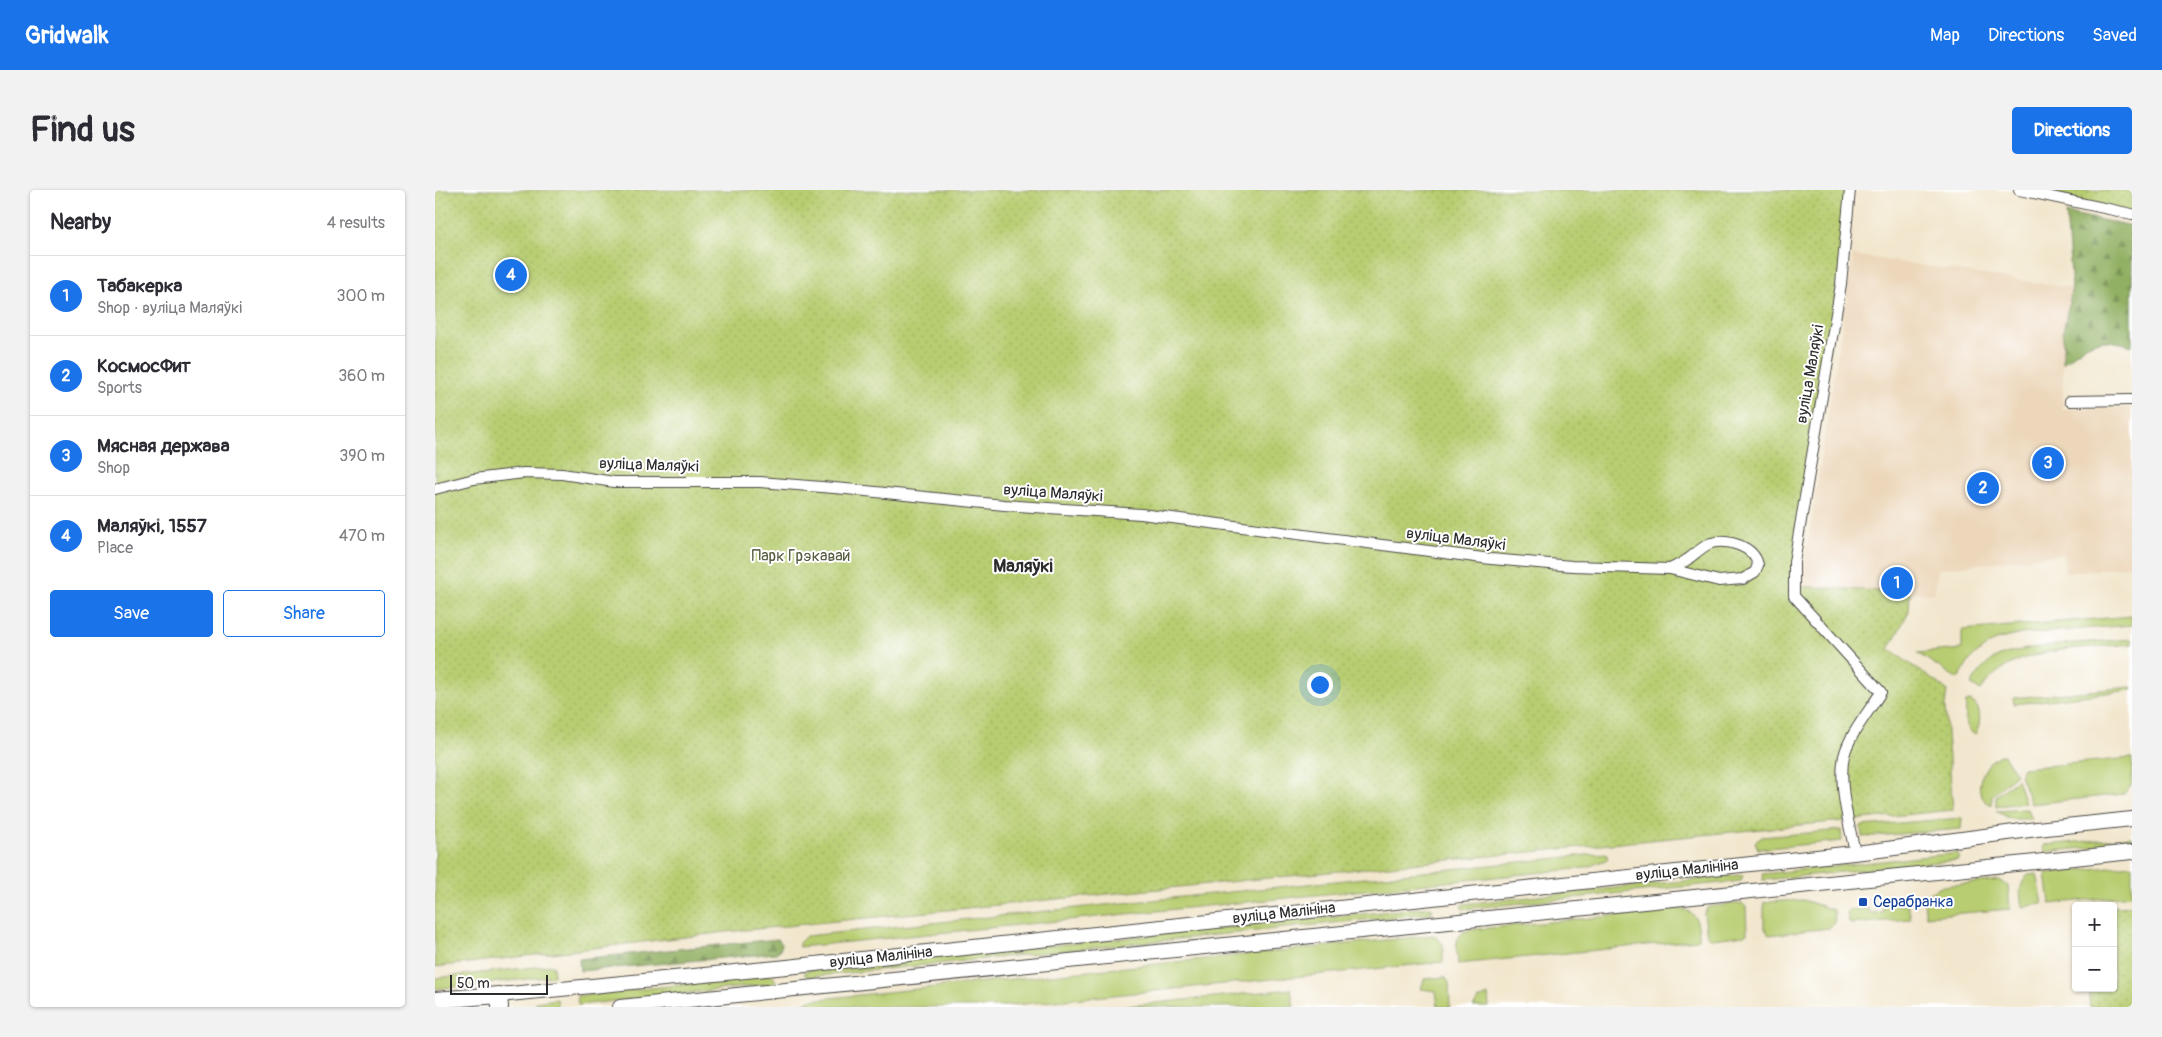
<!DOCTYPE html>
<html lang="en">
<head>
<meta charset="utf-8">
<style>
	:root { --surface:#fff; --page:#f2f2f3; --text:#2b2b33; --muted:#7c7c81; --line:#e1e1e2; --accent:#1a73e8 }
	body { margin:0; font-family:Pangolin,sans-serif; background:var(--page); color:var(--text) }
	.controls { position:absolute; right:15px; bottom:15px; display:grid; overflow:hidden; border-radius:5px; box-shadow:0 1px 4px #0004 }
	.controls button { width:45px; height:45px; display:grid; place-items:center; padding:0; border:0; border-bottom:1px solid var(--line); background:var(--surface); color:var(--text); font:25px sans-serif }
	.scale { position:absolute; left:15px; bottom:12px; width:98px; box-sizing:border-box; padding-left:5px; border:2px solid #2b2b2b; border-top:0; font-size:14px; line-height:18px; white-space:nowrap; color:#2b2b2b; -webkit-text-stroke:4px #fff; paint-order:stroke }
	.you { position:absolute; left:884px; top:494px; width:18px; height:18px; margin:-12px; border:4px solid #fff; border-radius:50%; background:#1a73e8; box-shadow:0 0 0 8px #1a73e833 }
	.badge { display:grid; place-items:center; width:32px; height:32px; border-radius:50%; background:var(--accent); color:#fff; font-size:16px; font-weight:700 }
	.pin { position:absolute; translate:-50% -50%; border:2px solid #fff; box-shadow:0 1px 5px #0006 }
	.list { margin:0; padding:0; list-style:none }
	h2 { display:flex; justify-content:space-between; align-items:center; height:65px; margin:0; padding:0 20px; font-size:21px }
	h2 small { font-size:16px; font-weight:400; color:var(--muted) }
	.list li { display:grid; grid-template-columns:32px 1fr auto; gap:15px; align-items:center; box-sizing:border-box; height:80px; padding:0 20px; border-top:1px solid var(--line) }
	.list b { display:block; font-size:19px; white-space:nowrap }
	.list p { margin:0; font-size:16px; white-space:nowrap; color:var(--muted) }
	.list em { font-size:16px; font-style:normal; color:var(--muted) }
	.actions { display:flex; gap:10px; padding:15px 20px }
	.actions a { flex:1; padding:11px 0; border:1px solid var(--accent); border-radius:5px; text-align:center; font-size:18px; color:var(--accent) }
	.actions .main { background:var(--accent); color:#fff }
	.map { position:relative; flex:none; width:1697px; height:817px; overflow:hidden; border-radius:5px }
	header { display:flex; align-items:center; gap:30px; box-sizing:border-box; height:70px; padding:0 25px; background:var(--accent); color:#fff }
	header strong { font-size:24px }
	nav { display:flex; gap:28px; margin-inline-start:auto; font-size:18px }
	.intro { display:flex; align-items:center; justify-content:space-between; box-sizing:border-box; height:120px; padding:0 30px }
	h1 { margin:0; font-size:35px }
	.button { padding:12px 22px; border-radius:5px; background:var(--accent); color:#fff; font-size:18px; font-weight:700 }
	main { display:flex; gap:30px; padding:0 30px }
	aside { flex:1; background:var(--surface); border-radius:5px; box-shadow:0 1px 4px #0004 }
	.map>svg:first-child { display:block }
</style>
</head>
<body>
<header>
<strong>Gridwalk</strong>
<nav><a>Map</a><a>Directions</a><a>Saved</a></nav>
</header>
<div class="intro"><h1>Find us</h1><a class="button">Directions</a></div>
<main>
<aside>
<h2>Nearby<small>4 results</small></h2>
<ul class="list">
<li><span class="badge">1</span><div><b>Табакерка</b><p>Shop · вуліца Маляўкі</p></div><em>300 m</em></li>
<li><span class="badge">2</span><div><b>КосмосФит</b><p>Sports</p></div><em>360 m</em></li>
<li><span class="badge">3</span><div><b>Мясная держава</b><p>Shop</p></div><em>390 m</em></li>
<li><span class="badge">4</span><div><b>Маляўкі, 1557</b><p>Place</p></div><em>470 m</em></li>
</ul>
<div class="actions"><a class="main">Save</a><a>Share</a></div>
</aside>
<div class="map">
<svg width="1697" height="817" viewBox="0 0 1697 817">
	<defs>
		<pattern id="forest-firs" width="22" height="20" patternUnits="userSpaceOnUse" patternTransform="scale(1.25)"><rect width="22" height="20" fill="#92b063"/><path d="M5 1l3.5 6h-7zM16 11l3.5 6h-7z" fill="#778f52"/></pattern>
		<pattern id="park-dots" width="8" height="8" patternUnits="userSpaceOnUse" patternTransform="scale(1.25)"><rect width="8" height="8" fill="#b8cd71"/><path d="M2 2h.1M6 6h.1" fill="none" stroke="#9eb062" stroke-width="1.8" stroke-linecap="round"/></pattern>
	</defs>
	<rect width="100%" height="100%" fill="#fff"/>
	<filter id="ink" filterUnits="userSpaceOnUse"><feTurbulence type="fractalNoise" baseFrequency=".02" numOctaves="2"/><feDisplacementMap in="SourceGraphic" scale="10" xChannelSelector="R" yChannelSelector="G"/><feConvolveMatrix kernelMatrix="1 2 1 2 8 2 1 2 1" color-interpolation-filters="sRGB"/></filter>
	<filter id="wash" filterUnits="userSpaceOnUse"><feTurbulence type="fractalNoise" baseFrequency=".0096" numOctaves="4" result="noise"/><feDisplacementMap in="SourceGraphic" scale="20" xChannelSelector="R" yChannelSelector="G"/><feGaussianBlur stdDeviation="1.12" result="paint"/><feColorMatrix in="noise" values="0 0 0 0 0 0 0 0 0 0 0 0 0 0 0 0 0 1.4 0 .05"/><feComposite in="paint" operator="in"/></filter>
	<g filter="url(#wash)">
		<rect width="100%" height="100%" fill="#f2e7ce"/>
		<path fill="#ecd7ba" d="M1418,65L1636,98L1628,142V219L1697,218V376L1630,383L1628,364L1503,379L1499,404L1368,397L1369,376Z"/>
		<path fill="#b8cd71" stroke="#727c4e" d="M1697,426V435L1586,444L1561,450L1547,459L1535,470L1523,489L1482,463L1527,459V440Z
			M1697,449V454C1649,459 1574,455 1546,500L1536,495C1542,484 1549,476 1559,469C1584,454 1665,452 1697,449Z
			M1697,497V500L1579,514L1578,508Z
			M1534,511C1547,513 1547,536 1540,544C1528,540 1531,522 1531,512Z
			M1565,565H1569L1581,584L1557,606V615C1533,605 1548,573 1565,565Z
			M1697,568V594L1689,604L1596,614L1585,585L1588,578Z
			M1582,589L1590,613L1561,616V606Z
			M1592,619L1597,629H1576L1561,621Z
			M1527,628L1526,639L1427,647L1426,636Z
			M1406,640L1407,651L1323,659L1320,652L1327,647Z
			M1697,647V653L1610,662L1609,655Z
			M1171,663L1173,669L1150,678L364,757V753L371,746Z
			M1522,663L1524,665L1523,670L1328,690L1327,684Z
			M1697,675V705L1615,714L1611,683Z
			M1602,684L1608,714L1587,717C1585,703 1583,696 1593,685Z
			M1306,685L1308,686L1306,691L1028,719L1026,716L1028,714Z
			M1565,690L1573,696L1575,719L1491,726L1488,706L1508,696Z
			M1368,710L1399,720L1400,733L1394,738L1334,745L1329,737V712Z
			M1307,713L1311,717L1312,743L1309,745L1278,749L1272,746L1269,723L1273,717Z
			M1473,714L1476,729L1416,734L1414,732L1412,722L1414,720L1433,718L1435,723L1448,722L1447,716Z
			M996,717L998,719L996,723L373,787L370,785V782L373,780Z
			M1245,719C1262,721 1263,732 1264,747L1262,750L1023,774C1022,760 1017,745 1034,740Z
			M999,745L1008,754V772L559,817H367V814L376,810Z
			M118,775L119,786L0,799V788Z
			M337,785L341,791L337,794L143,815L142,806Z
			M1010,787L1014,793L1015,817H1003L1001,801L986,799L989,789Z
			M856,799L859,817H682Z
			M1053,805L1054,817H1038L1044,809Z
			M122,809L123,817H102L101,815V812Z"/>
		<path fill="url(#forest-firs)" stroke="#5e6e47" d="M1631,23L1697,36V156C1663,146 1654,151 1628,173V142L1637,97Z
			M343,749L347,754L345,760L341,763L145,781L144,769Z"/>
		<path fill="url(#park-dots)" stroke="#727c4e" d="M0,0H1417L1360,396L1475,403L1474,421L1454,459L1512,500L1510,517L1518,620L291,742L0,777Z
			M1599,0H1697V23Z
			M1697,716V817H1655L1653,798H1678V717Z"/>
	</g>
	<g filter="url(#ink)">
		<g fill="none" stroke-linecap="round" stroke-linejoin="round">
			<defs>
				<path id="street" d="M1415,0L1406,94L1359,372V406L1446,502C1435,520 1414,545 1409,566C1403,594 1414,634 1420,662
					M1584,0L1697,24
					M1635,211L1697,210
					M0,299L39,289L89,283L127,284L179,292H325L411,299L569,315L706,324L1056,369L1137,376L1235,379L1284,391L1308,389L1320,382L1323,375C1319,356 1293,349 1276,353C1268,356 1260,364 1253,369C1248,373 1241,376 1235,379"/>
				<path id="secondary" d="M64,805L352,777L1437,661L1602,639L1697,629
					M185,817L1697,662"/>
				<path id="primary" d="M0,810L64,805L65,817"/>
			</defs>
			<use href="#street" stroke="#494743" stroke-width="12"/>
			<use href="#secondary" stroke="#494743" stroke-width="16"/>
			<use href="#primary" stroke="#494743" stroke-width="18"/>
			<use href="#street" stroke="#fff" stroke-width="10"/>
			<use href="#secondary" stroke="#fff" stroke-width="14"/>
			<use href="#primary" stroke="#fff" stroke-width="16"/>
		</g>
	</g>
	<rect fill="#1a4fb4" stroke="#fff" stroke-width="2" x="1423" y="707" width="10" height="10" rx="2.5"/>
	<g text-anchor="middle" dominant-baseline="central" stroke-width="4" stroke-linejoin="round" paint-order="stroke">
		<g font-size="16" fill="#2b2b2b" stroke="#fff">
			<text transform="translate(1375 184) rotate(-80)">вуліца Маляўкі</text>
			<text transform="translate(214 275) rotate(2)">вуліца Маляўкі</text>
			<text transform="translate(618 303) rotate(4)">вуліца Маляўкі</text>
			<text transform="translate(1021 349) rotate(7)">вуліца Маляўкі</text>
			<text transform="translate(1252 680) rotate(-6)">вуліца Малініна</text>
			<text transform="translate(849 723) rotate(-6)">вуліца Малініна</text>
			<text transform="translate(446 767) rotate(-6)">вуліца Малініна</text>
		</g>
		<g font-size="16" fill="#555c40" stroke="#fff">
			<text x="366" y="366">Парк Грэкавай</text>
		</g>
		<g font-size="16" fill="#164399" stroke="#fff" text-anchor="start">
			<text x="1438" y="712">Серабранка</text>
		</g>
		<g font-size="18" font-weight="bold" fill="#2b2b2b" stroke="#fff">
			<text x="588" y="376">Маляўкі</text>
		</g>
	</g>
</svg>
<div class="controls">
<button>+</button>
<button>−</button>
</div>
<div class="scale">50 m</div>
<div class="you"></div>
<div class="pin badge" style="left:1462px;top:393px">1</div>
<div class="pin badge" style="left:1548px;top:298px">2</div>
<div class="pin badge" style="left:1613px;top:273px">3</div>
<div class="pin badge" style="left:76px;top:85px">4</div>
</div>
</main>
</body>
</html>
